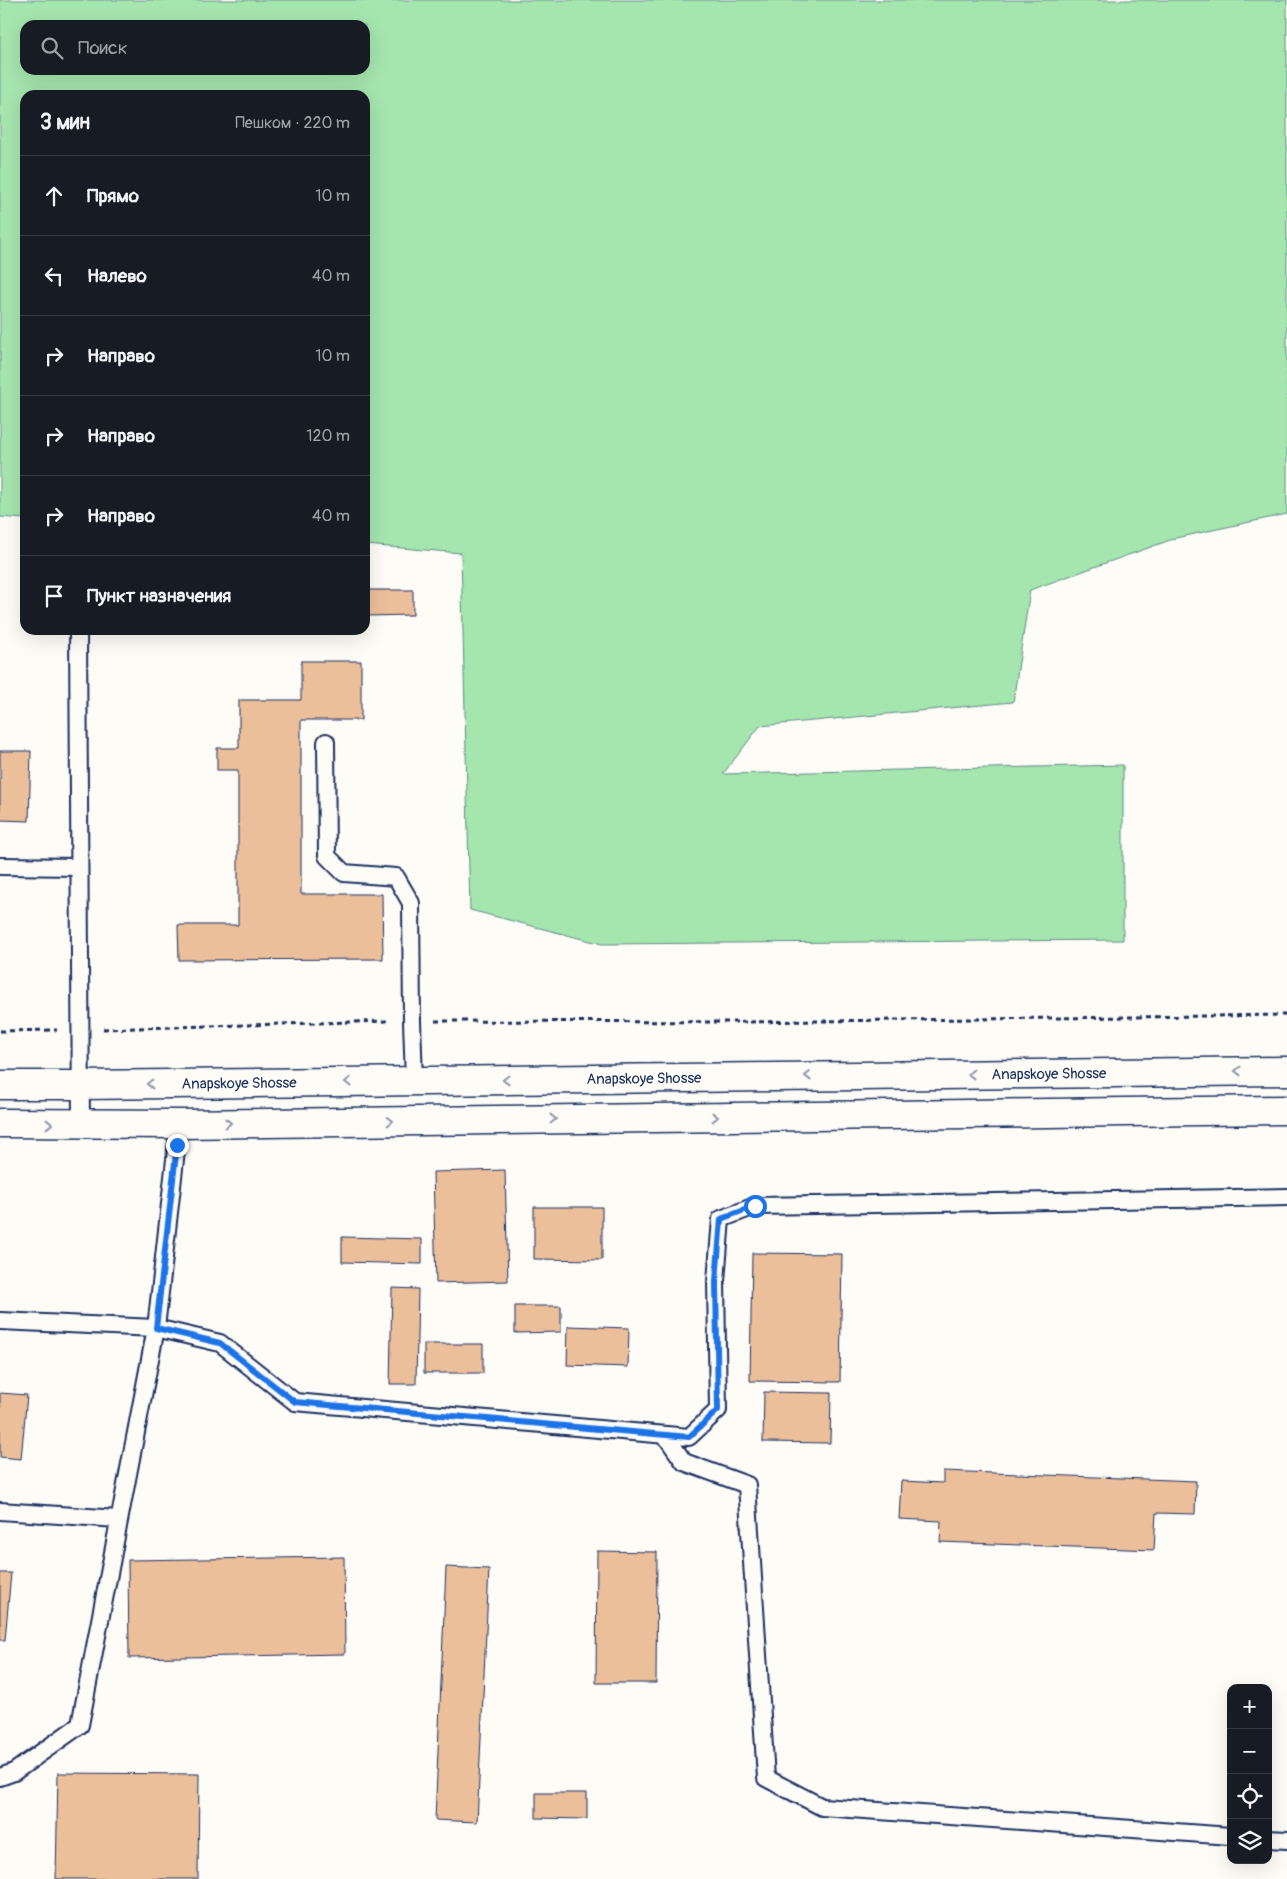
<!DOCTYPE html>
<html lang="ru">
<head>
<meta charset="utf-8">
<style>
	:root { --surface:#171b24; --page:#20242c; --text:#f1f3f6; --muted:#9ea1a6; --line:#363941 }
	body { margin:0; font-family:Pangolin,sans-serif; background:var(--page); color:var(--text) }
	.controls { position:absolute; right:15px; bottom:15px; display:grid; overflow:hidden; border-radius:10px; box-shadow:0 5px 20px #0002 }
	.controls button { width:45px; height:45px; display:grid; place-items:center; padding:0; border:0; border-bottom:1px solid var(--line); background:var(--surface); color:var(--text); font:25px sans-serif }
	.stop { position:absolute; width:15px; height:15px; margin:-11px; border:4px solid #1a73e8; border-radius:50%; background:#fff }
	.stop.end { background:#1a73e8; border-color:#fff; box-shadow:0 1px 5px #0008 }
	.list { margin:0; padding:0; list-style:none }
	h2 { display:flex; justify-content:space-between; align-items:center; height:65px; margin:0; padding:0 20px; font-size:21px }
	h2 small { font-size:16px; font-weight:400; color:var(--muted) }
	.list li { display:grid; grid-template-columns:32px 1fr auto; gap:15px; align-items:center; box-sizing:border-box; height:80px; padding:0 20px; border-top:1px solid var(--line) }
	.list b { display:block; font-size:19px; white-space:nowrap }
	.list em { font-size:16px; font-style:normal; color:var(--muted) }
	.icon { flex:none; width:28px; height:28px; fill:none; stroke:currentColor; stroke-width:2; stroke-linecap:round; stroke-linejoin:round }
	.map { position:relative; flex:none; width:1287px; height:1879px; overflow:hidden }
	.search { position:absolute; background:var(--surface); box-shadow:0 5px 20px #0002; left:20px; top:20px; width:350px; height:55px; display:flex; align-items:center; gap:12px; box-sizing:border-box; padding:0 18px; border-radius:15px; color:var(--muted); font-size:19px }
	.panel { position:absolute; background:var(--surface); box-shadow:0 5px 20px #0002; left:20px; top:90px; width:350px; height:545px; border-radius:15px }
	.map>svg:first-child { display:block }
</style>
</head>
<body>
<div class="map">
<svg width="1287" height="1879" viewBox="0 0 1287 1879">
	<rect width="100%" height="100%" fill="#fdfcf7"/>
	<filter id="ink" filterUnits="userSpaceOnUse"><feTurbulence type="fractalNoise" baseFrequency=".02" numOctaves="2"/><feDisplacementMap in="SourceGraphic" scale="10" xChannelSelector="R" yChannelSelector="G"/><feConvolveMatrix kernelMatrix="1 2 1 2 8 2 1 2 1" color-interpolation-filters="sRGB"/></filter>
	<g filter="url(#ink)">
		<path fill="#a5e5ae" stroke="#608a86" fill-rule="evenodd" d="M0,0H1287V514L1176,538L1030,590L1013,702L760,726L723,774L1123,765V940L602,944L470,910L461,553L365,545V95H25V519L0,517ZM25,25H365V70H25Z"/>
		<path fill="#ebbf9a" stroke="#1b2f5e" d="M365,590H413V615L365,616Z
			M301,661H361V720H301V894H382L383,959L179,960L178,925H238V770H217V748H239V700H301Z
			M0,751H31L29,821L0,820Z
			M505,1170L508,1281L436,1283L433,1172Z
			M534,1207H602V1260L534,1259Z
			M342,1237L422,1239V1264L342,1262Z
			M752,1253L842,1254L840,1382L750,1381Z
			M392,1288L418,1289L416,1384H390Z
			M515,1306H561V1332L515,1333Z
			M568,1326L629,1328L628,1367L567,1365Z
			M424,1344H483V1373H424Z
			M764,1392L831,1393L830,1443L763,1442Z
			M0,1393L27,1395L21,1459L0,1457Z
			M943,1471L1196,1481L1195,1514L1156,1513L1154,1550L940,1542L941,1521L899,1519L901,1481L943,1483Z
			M597,1551L657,1552L656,1683H596Z
			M344,1557L345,1654L129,1658L128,1560Z
			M446,1567L489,1569L477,1822L435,1820Z
			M0,1573H11L5,1640H0Z
			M58,1773L199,1774L198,1879H56Z
			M536,1793H587V1819L536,1818Z"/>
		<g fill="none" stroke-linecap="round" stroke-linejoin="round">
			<defs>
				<path id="service" d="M78,630L81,1124
					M326,742L327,856L344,873L396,877L411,903L412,1021L414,1081
					M0,866L79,867
					M0,1321L156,1328L220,1343L295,1402L689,1437L718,1410L716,1281L721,1219L755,1206L1287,1197
					M665,1435L684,1462L747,1485L766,1778L822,1807L1231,1836
					M0,1511L118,1519
					M0,1777L14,1772L80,1725L156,1328L179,1124
					M1268,1839L1287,1840"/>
				<g id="trunk">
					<path id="s1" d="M0,1085H80L1287,1071"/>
					<path d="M0,1123L179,1124L1287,1110"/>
				</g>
			</defs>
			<use href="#service" stroke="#1b2f5e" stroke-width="20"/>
			<use href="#trunk" stroke="#1b2f5e" stroke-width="31"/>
			<path stroke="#1b2f5e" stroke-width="3" stroke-dasharray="5 4" stroke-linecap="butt" d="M435,1021L741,1022L1287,1015
				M103,1029L389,1021
				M0,1031L57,1030"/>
			<use href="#service" stroke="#fdfcf7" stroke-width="16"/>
			<use href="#trunk" stroke="#fdfcf7" stroke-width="28"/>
		</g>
		<defs><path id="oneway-chevron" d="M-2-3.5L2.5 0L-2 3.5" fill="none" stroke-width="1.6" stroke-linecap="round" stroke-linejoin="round" transform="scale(1.25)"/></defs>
		<g stroke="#8c96aa">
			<use href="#oneway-chevron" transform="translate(1238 1071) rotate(179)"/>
			<use href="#oneway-chevron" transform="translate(971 1074) rotate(179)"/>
			<use href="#oneway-chevron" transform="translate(808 1076) rotate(179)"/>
			<use href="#oneway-chevron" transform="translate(506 1080) rotate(179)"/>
			<use href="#oneway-chevron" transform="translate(348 1082) rotate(179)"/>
			<use href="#oneway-chevron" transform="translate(150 1084) rotate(179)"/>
			<use href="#oneway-chevron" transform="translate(715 1117) rotate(-1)"/>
			<use href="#oneway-chevron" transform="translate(553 1119) rotate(-1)"/>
			<use href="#oneway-chevron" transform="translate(390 1121) rotate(-1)"/>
			<use href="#oneway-chevron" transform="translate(228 1123) rotate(-1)"/>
			<use href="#oneway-chevron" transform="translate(49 1124)"/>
		</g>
	</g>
	<g fill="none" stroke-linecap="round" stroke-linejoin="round" filter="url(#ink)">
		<path stroke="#1a73e8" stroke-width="6" d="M177,1145L156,1328L220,1343L295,1402L689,1437L718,1410L716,1281L721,1219L755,1206"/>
	</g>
	<g text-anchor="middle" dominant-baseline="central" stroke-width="5" stroke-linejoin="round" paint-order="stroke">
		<g font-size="15" fill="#1b2f5e" stroke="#fdfcf7">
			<text stroke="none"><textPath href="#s1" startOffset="1049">Anapskoye Shosse</textPath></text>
			<text stroke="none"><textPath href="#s1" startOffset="644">Anapskoye Shosse</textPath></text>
			<text stroke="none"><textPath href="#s1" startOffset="239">Anapskoye Shosse</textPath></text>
		</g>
	</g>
</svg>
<div class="controls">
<button>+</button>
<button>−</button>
<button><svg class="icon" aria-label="locate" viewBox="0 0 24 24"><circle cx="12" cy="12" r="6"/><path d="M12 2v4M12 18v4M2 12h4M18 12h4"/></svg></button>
<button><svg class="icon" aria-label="layers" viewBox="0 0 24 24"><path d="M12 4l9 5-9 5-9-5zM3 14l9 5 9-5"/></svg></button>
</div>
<div class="stop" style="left:755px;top:1206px"></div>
<div class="stop end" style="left:177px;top:1145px"></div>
<div class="search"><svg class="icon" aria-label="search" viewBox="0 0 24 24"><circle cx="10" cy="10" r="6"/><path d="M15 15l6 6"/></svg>Поиск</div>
<section class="panel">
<h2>3 мин<small>Пешком · 220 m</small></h2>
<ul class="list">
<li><svg class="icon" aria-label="ahead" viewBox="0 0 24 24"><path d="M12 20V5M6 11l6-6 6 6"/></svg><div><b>Прямо</b></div><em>10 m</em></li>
<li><svg class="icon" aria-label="left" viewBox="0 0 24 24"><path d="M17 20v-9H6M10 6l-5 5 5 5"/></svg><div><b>Налево</b></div><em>40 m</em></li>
<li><svg class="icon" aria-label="right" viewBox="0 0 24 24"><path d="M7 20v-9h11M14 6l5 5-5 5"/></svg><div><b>Направо</b></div><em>10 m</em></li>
<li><svg class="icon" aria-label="right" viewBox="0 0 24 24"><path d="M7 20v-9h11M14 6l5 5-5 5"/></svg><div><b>Направо</b></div><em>120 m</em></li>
<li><svg class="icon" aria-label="right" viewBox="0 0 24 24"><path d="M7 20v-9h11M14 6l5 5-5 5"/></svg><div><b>Направо</b></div><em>40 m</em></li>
<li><svg class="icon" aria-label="arrive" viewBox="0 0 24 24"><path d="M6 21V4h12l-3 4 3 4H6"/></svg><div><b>Пункт назначения</b></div></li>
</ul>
</section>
</div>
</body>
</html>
